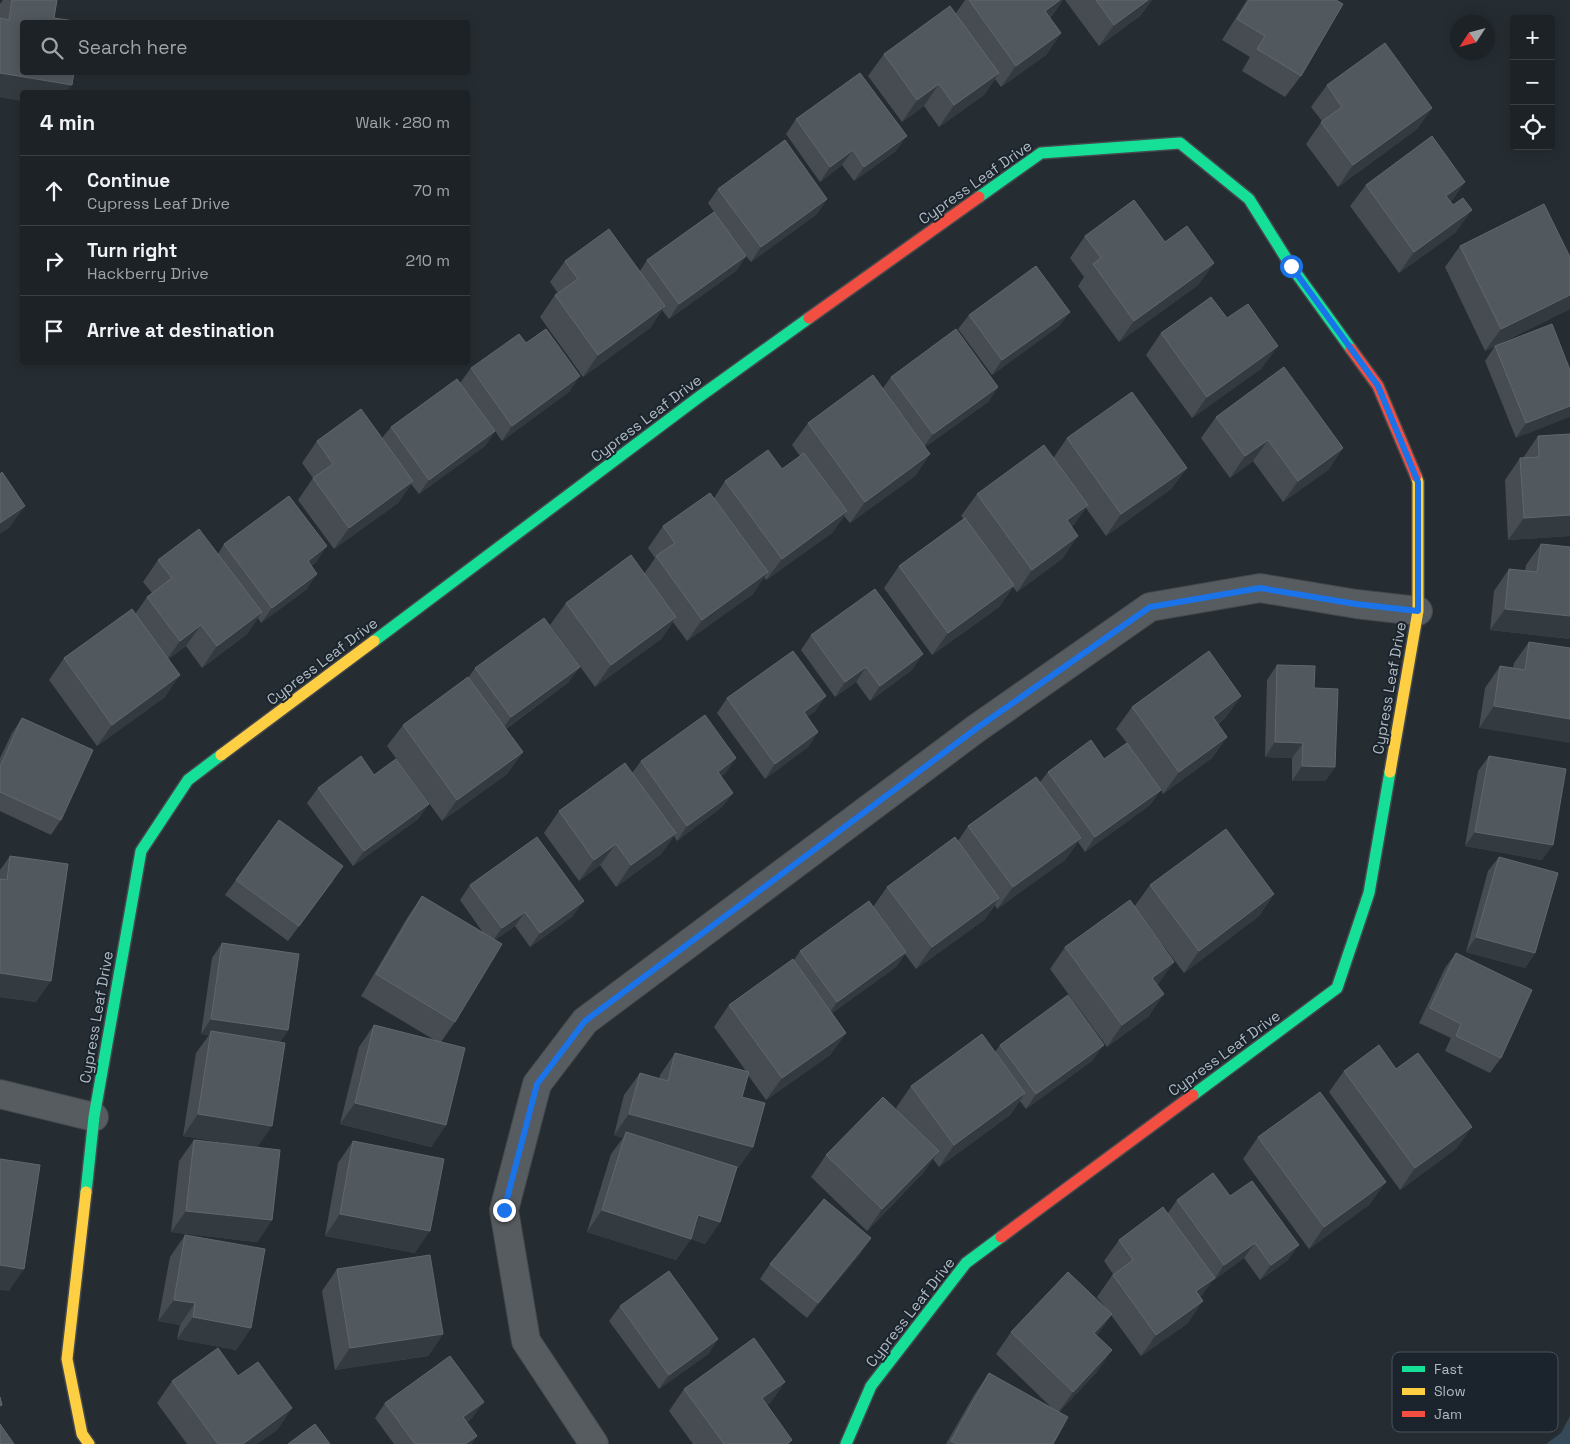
<!DOCTYPE html>
<html lang="en">
<head>
<meta charset="utf-8">
<style>
	:root { --surface:#1c2226; --page:#252a2e; --text:#f1f3f6; --muted:#a0a4a7; --line:#3a3f43 }
	body { margin:0; font-family:"Space Grotesk",sans-serif; background:var(--page); color:var(--text) }
	.controls { position:absolute; right:15px; top:15px; display:grid; overflow:hidden; border-radius:5px; box-shadow:0 2px 12px #0003 }
	.controls button { width:45px; height:45px; display:grid; place-items:center; padding:0; border:0; border-bottom:1px solid var(--line); background:var(--surface); color:var(--text); font:25px sans-serif }
	.compass { position:absolute; left:1450px; top:15px; width:45px; height:45px; border-radius:50%; background:var(--surface); box-shadow:0 2px 12px #0003; rotate:234deg }
	.stop { position:absolute; width:15px; height:15px; margin:-11px; border:4px solid #1a73e8; border-radius:50%; background:#fff }
	.stop.end { background:#1a73e8; border-color:#fff; box-shadow:0 1px 5px #0008 }
	.list { margin:0; padding:0; list-style:none }
	h2 { display:flex; justify-content:space-between; align-items:center; height:65px; margin:0; padding:0 20px; font-size:21px }
	h2 small { font-size:16px; font-weight:400; color:var(--muted) }
	.list li { display:grid; grid-template-columns:32px 1fr auto; gap:15px; align-items:center; box-sizing:border-box; height:70px; padding:0 20px; border-top:1px solid var(--line) }
	.list b { display:block; font-size:19px; white-space:nowrap }
	.list p { margin:0; font-size:16px; white-space:nowrap; color:var(--muted) }
	.list em { font-size:16px; font-style:normal; color:var(--muted) }
	.icon { flex:none; width:28px; height:28px; fill:none; stroke:currentColor; stroke-width:2; stroke-linecap:round; stroke-linejoin:round }
	.map { position:relative; flex:none; width:1570px; height:1444px; overflow:hidden }
	.search { position:absolute; background:var(--surface); box-shadow:0 2px 12px #0003; left:20px; top:20px; width:450px; height:55px; display:flex; align-items:center; gap:12px; box-sizing:border-box; padding:0 18px; border-radius:5px; color:var(--muted); font-size:19px }
	.panel { position:absolute; background:var(--surface); box-shadow:0 2px 12px #0003; left:20px; top:90px; width:450px; height:275px; border-radius:5px }
	.map>svg:first-child { display:block }
</style>
</head>
<body>
<div class="map">
<svg width="1570" height="1444" viewBox="0 0 1570 1444">
	<rect width="100%" height="100%" fill="#262d32"/>
	<path fill="#354958" d="M1570,1416V1444H1546L1561,1433Z"/>
	<g fill="none" stroke-linecap="round" stroke-linejoin="round">
		<defs>
			<path id="street" d="M0,1094L94,1117
				M594,1444L526,1341L504,1210L537,1084L585,1021L977,728L1150,607L1260,588L1356,604L1418,611"/>
			<path id="fast" d="M979,197L1041,153L1180,143L1249,199L1291,266L1351,349
				M374,641L699,397L809,318
				M1193,1095L1337,988L1369,893L1390,772
				M86,1192L94,1117L141,851L188,780L221,755
				M846,1444L871,1386L966,1263L1001,1237"/>
			<path id="slow" d="M221,755L374,641
				M1390,772L1418,611V482L1416,476
				M86,1192L67,1359L82,1434L89,1444"/>
			<path id="jam" d="M809,318L979,197
				M1351,349L1378,386L1416,476
				M1001,1237L1193,1095"/>
		</defs>
		<use href="#street" stroke="#44494d" stroke-width="30"/>
		<use href="#fast" stroke="#44494d" stroke-width="14"/>
		<use href="#slow" stroke="#44494d" stroke-width="14"/>
		<use href="#jam" stroke="#44494d" stroke-width="14"/>
		<use href="#street" stroke="#575c60" stroke-width="28"/>
		<use href="#fast" stroke="#16e098" stroke-width="11"/>
		<use href="#slow" stroke="#ffcf43" stroke-width="11"/>
		<use href="#jam" stroke="#f24e42" stroke-width="11"/>
	</g>
	<path fill="#464c52" d="M3,0H57L54,18L22,92V101L0,97V4Z
		M965,0H1063L1050,18L1061,33L1046,55L1001,87L995,79L984,95L939,127L924,106L902,122L868,76L884,54L956,13Z
		M1065,0H1152L1140,16L1099,46Z
		M1247,0H1336L1301,76L1285,97L1242,71L1250,57L1222,40Z
		M1327,85L1432,108L1417,129L1338,187L1306,144L1322,121L1311,107Z
		M796,119L896,151L854,181L842,165L820,182L786,134Z
		M1366,185L1456,232L1399,273L1350,206Z
		M718,189L827,199L817,214L751,262L746,256L736,271L669,319L662,310L650,328L583,377L540,317L555,295L558,293L550,282L565,261L640,271L647,260L714,212L708,203Z
		M1085,236L1165,242L1214,263L1198,285L1119,342L1078,286L1084,277L1070,258Z
		M1460,246L1570,309L1485,351L1445,267Z
		M1070,312L1059,326L992,375L958,329L969,315Z
		M1161,333L1262,368L1192,418L1146,355Z
		M526,343L570,391L502,441L495,431L485,446L419,494L411,484L398,503L334,549L298,500L313,478L302,463L317,441L382,438L391,427L460,383L471,368Z
		M1495,346L1570,370L1516,438L1485,361Z
		M891,377L998,387L988,402L925,447L930,454L915,476L850,523L844,516L832,533L766,580L764,577L753,594L687,641L673,622L661,639L595,687L550,625L566,603L644,574L655,558L648,548L663,526L714,498L725,481L782,469L800,456L792,445L808,423L883,388Z
		M1216,417L1343,448L1328,470L1283,502L1253,461L1230,478L1201,438Z
		M1538,436L1570,536L1508,540L1505,480L1520,458H1523Z
		M1067,438L1187,468L1171,489L1106,536L1086,508L1072,527L1063,558L1017,592L1013,587L999,607L932,655L884,588L899,566L964,519L961,516L977,494L1054,457Z
		M224,544L317,561L311,566L307,589L261,623L258,618L247,634L202,668L186,646L168,659L165,697L97,746L49,680L64,658L135,614L147,597L152,593L143,582L158,560L218,554Z
		M1541,544L1570,547V639L1490,630L1494,591L1509,569L1525,571L1526,565Z
		M811,635L913,669L870,701L856,682L835,697L801,650Z
		M1529,642L1570,648L1479,728L1485,688L1500,666L1513,668L1514,663Z
		M1277,665L1314,688L1335,767L1325,781H1292V758L1265,757L1267,680Z
		M475,668L569,682L506,729L523,752L507,774L442,821L387,746L403,725L468,678Z
		M826,696L815,711L807,717L818,732L808,747L765,779L717,713L727,698Z
		M1241,696L1226,717L1218,724L1227,737L1212,758L1163,794L1161,790L1150,805L1085,852L1078,842L1065,860L997,909L995,905L984,920L916,969L905,954L896,967L832,1013L846,1033L830,1055L766,1100L748,1075L742,1097L753,1147L738,1168H737L720,1222L705,1244L691,1239L676,1260L587,1232L611,1154L623,1138L614,1135L624,1095L640,1073L659,1079L660,1075L675,1053L746,1071L714,1027L729,1005L794,960L800,951L873,907L887,887L958,841L968,826L1040,782L1048,772L1104,759L1127,743L1116,729L1132,707Z
		M22,718L61,820L51,835L0,811V758L12,733Z
		M1489,756L1542,860L1465,846L1478,771Z
		M641,761L726,773L721,776L733,793L722,807L677,841L674,836L661,854L616,887L600,865L579,881L544,833L559,811L632,773Z
		M374,775L429,804L418,819L353,866L307,803L318,788Z
		M279,820L333,881L288,941L225,895Z
		M10,856L36,1002L0,997V870Z
		M1499,857L1535,953L1525,968L1466,952L1488,871Z
		M470,885L573,916L530,947L515,926L495,940L455,1022L441,1042L446,1125L431,1147L340,1124L359,1047L374,1025L436,1041L361,996L407,918L422,896L484,934L460,900Z
		M1150,885L1274,894L1259,916L1184,973L1134,907Z
		M222,943L288,1030L280,1042L257,1147L272,1220L257,1242L171,1232L179,1161L194,1140L244,1146L183,1136L196,1053L209,1035L201,1034L212,958Z
		M1065,947L1159,983L1157,985L1149,1016L1107,1047L1050,969Z
		M1456,953L1501,1058L1490,1073L1445,1051L1451,1038L1419,1023L1445,968Z
		M1000,1045L1093,1060L1026,1109L1020,1101L1010,1115L939,1167L933,1159L923,1173L867,1231L811,1177L826,1155L900,1114L896,1108L911,1086L995,1052Z
		M1344,1071L1457,1148L1400,1190L1329,1092Z
		M1258,1137L1370,1204L1309,1249L1243,1159Z
		M353,1141L415,1253L325,1236L338,1163Z
		M1230,1196L1288,1260L1260,1280L1244,1258L1214,1280L1213,1279L1200,1298L1188,1323L1141,1356L1111,1315L1097,1335V1372L1059,1412L1053,1444H946L974,1395L989,1373L1054,1410L996,1354L1011,1332L1107,1309L1097,1297L1113,1274L1104,1261L1119,1240L1168,1213L1177,1200Z
		M185,1235L251,1328L236,1350L177,1339L180,1325L158,1321L170,1257Z
		M861,1253L807,1318L760,1279L770,1264Z
		M337,1269L443,1334L428,1356L335,1370L322,1291Z
		M620,1306L718,1339L708,1354L659,1389L609,1321Z
		M238,1376L292,1408L277,1430L257,1444H187L157,1403L172,1381Z
		M785,1382L770,1403L767,1405L792,1440L789,1444H693L669,1411L684,1389Z
		M385,1403L473,1417L467,1422L477,1436L471,1444H394L375,1418Z"/>
	<path fill="#343b40" d="M1060,0H1063L1050,17L1030,33L1045,11Z
		M1148,0H1152L1140,16L1099,46L1114,25Z
		M1061,33L1046,55L1001,87L1016,66Z
		M0,73L72,85L66,92H22V101L0,97Z
		M999,73L984,95L939,127L954,105Z
		M939,84L924,106L902,122L917,100Z
		M1432,108L1417,129L1338,187L1353,165Z
		M907,136L896,151L854,181L864,167Z
		M853,150L842,165L820,182L830,167Z
		M1465,182L1450,204L1446,196Z
		M827,199L817,214L751,262L761,247Z
		M1472,210L1456,232L1399,273L1414,252Z
		M746,256L736,271L669,319L679,304Z
		M1214,263L1198,285L1119,342L1134,321Z
		M1570,295V309L1485,351L1501,329Z
		M665,306L650,328L583,377L598,355Z
		M1070,312L1059,326L992,375L1002,360Z
		M1278,346L1262,368L1192,418L1207,397Z
		M580,376L570,391L502,441L512,426Z
		M998,387L988,402L922,449L933,434Z
		M1570,406V417L1516,438L1526,423Z
		M495,431L485,446L419,494L429,480Z
		M1268,440L1253,461L1230,478L1245,456Z
		M1343,448L1328,470L1283,502L1298,481Z
		M930,454L915,476L850,523L865,502Z
		M1187,468L1171,489L1106,536L1121,514Z
		M413,481L398,503L334,549L349,528Z
		M1088,505L1073,526L1051,542L1067,520Z
		M25,506L9,528L0,534V523Z
		M847,511L832,533L766,580L782,559Z
		M1570,515V536L1508,540L1524,518Z
		M1078,536L1063,558L1017,592L1032,570Z
		M327,546L317,561L297,576L308,561Z
		M768,572L753,594L687,641L702,620Z
		M317,574L307,589L261,623L272,608Z
		M1014,585L999,607L932,655L948,633Z
		M1505,609L1570,616V639L1490,630Z
		M262,612L247,634L202,668L217,646Z
		M676,617L661,639L595,687L611,665Z
		M201,625L186,646L165,662L180,641Z
		M923,654L913,669L870,701L880,686Z
		M580,667L569,682L501,732L511,717Z
		M866,667L856,682L835,697L845,682Z
		M180,675L165,697L97,746L112,725Z
		M826,696L815,711L793,727L804,712Z
		M1241,696L1226,717L1197,738L1213,717Z
		M1494,706L1570,719V743L1479,728Z
		M818,732L808,747L765,779L775,764Z
		M1227,737L1212,758L1163,794L1179,772Z
		M1275,742L1303,743L1292,758L1265,757Z
		M523,752L507,774L442,821L457,800Z
		M736,758L726,773L707,786L718,772Z
		M1302,766L1335,767L1325,781H1292Z
		M1161,790L1150,805L1085,852L1095,837Z
		M733,793L722,807L677,841L687,826Z
		M429,804L418,819L353,866L364,851Z
		M1475,832L1553,845L1542,860L1465,846Z
		M676,833L661,854L616,887L631,865Z
		M1081,838L1065,860L997,909L1013,887Z
		M616,844L600,865L579,881L594,860Z
		M1274,894L1259,916L1184,973L1199,951Z
		M999,898L984,920L916,969L932,947Z
		M584,901L573,916L530,947L540,933Z
		M525,912L515,926L491,943L502,928Z
		M1476,937L1535,953L1525,968L1466,952Z
		M906,952L896,967L827,1017L837,1002Z
		M1174,962L1159,983L1137,1000L1152,978Z
		M0,973L51,981L36,1002L0,997Z
		M1164,994L1149,1016L1107,1047L1122,1025Z
		M211,1019L288,1030L278,1045L211,1031L209,1035L201,1034Z
		M846,1033L830,1055L766,1100L782,1078Z
		M1104,1045L1093,1060L1026,1109L1036,1094Z
		M1025,1093L1010,1115L939,1167L954,1145Z
		M355,1103L446,1125L431,1147L340,1124Z
		M198,1114L272,1126L257,1148L183,1136Z
		M629,1114L753,1147L738,1168L625,1138L626,1132L623,1138L614,1135Z
		M1472,1127L1457,1148L1400,1190L1415,1168Z
		M939,1151L923,1173L867,1231L882,1209Z
		M1386,1182L1370,1204L1309,1249L1324,1227Z
		M602,1210L698,1215L720,1222L705,1244L691,1239L676,1260L587,1232Z
		M186,1211L272,1220L257,1242L171,1232Z
		M340,1214L430,1231L415,1253L325,1236Z
		M871,1238L861,1253L807,1318L818,1303Z
		M1255,1243L1244,1258L1214,1280L1224,1265Z
		M1299,1245L1288,1260L1260,1280L1271,1265Z
		M0,1265L24,1269L9,1291L0,1290Z
		M1215,1278L1199,1299L1196,1291Z
		M174,1300L195,1303L180,1325L158,1321Z
		M1203,1301L1188,1323L1141,1356L1156,1335Z
		M1112,1314L1097,1336L1094,1333Z
		M193,1317L251,1328L236,1350L177,1339Z
		M443,1334L428,1356L335,1370L350,1348Z
		M718,1339L708,1354L659,1389L669,1375Z
		M1112,1350L1097,1372L1058,1413L1073,1392Z
		M785,1382L770,1403L747,1420L762,1398Z
		M484,1402L473,1417L453,1432L463,1417Z
		M292,1408L277,1430L257,1444H243Z
		M477,1436L471,1444H465Z"/>
	<path fill="#51585e" stroke="#60676e" d="M12,0H57L54,18L82,22H22V72H74L72,85L0,73V18L9,20Z
		M969,0H1060L1045,11L1061,33L1016,66Z
		M1096,0H1148L1114,25Z
		M1249,0H1336L1343,4L1301,76L1257,49L1265,36L1237,19Z
		M950,6L999,73L954,105L939,84L917,100L884,54Z
		M1385,43L1432,108L1353,165L1321,122L1342,107L1327,85Z
		M860,73L907,136L864,167L853,150L830,167L796,119Z
		M1432,136L1465,182L1446,196L1453,205L1463,198L1472,210L1414,252L1366,185Z
		M785,140L827,199L761,247L718,189Z
		M1134,200L1165,242L1187,226L1214,263L1134,321L1093,264L1101,258L1085,236Z
		M1544,204L1570,257V295L1501,329L1460,246Z
		M714,212L746,256L679,304L647,260Z
		M609,229L665,306L598,355L555,295L578,279L565,261Z
		M1036,266L1070,312L1002,360L969,315Z
		M1211,297L1227,318L1248,304L1278,346L1207,397L1161,333Z
		M1552,324L1570,370V406L1526,423L1495,346Z
		M546,329L580,376L512,426L471,368L519,334L526,343Z
		M956,329L998,387L933,434L891,377Z
		M1284,367L1343,448L1298,481L1268,440L1245,456L1216,417Z
		M873,375L930,454L865,502L808,423Z
		M457,379L495,431L429,480L391,427Z
		M1132,392L1187,468L1121,514L1067,438Z
		M361,409L413,481L349,528L313,478L333,464L317,441Z
		M1570,434V515L1524,518L1520,458L1539,457L1538,436Z
		M1044,445L1088,505L1067,520L1078,536L1032,570L977,494Z
		M768,450L782,469L804,453L847,511L782,559L725,481Z
		M2,472L25,506L0,523V474Z
		M710,493L768,572L702,620L656,556L675,543L663,526Z
		M289,496L327,546L308,561L317,574L272,608L224,544Z
		M965,518L1014,585L948,633L899,566Z
		M199,529L262,612L217,646L201,625L180,641L147,597L172,578L158,560Z
		M1541,544L1570,547V616L1505,609L1509,569L1537,572Z
		M631,555L676,617L611,665L566,603Z
		M875,589L923,654L880,686L866,667L845,682L811,635Z
		M132,609L180,675L112,725L64,658Z
		M544,618L580,667L511,717L475,668Z
		M1529,642L1570,648V719L1494,706L1500,666L1525,670Z
		M793,651L826,696L804,712L818,732L775,764L727,698Z
		M1209,651L1241,696L1213,717L1227,737L1179,772L1132,707Z
		M1277,665L1315,666L1314,688L1338,689L1335,767L1302,766L1303,743L1275,742Z
		M468,677L523,752L457,800L403,725Z
		M705,715L736,758L718,772L733,793L687,826L641,761Z
		M22,718L93,750L61,820L0,792V767Z
		M1091,740L1104,759L1127,743L1161,790L1095,837L1048,772Z
		M361,756L374,775L396,759L429,804L364,851L318,788Z
		M1489,756L1566,769L1553,845L1475,832Z
		M625,763L676,833L631,865L616,844L594,860L559,811Z
		M1036,777L1081,838L1013,887L968,826Z
		M279,820L343,866L299,926L236,880Z
		M1226,829L1274,894L1199,951L1150,885Z
		M537,837L584,901L540,933L525,912L502,928L470,885Z
		M955,837L999,898L932,947L887,887Z
		M10,856L68,864L51,981L0,973V879L7,880Z
		M1499,857L1558,873L1535,953L1476,937Z
		M422,896L502,944L455,1022L376,974Z
		M1130,900L1174,962L1152,978L1164,994L1122,1025L1065,947Z
		M869,901L906,952L837,1002L800,951Z
		M222,943L299,954L288,1030L211,1019Z
		M1456,953L1532,990L1501,1058L1456,1036L1461,1024L1430,1008Z
		M793,959L846,1033L782,1078L729,1005Z
		M1068,995L1104,1045L1036,1094L1000,1045Z
		M374,1025L465,1048L446,1125L355,1103Z
		M211,1031L285,1043L272,1126L198,1114Z
		M982,1034L1025,1093L954,1145L911,1086Z
		M1379,1045L1396,1069L1418,1053L1472,1127L1415,1168L1344,1071Z
		M675,1053L749,1072L742,1097L765,1103L753,1147L629,1114L640,1073L668,1081Z
		M1320,1092L1386,1182L1324,1227L1258,1137Z
		M883,1097L939,1151L882,1209L826,1155Z
		M626,1132L737,1167L720,1222L698,1215L691,1239L602,1210Z
		M194,1140L280,1150L272,1220L186,1211Z
		M353,1141L444,1159L430,1231L340,1214Z
		M0,1159L40,1165L24,1269L0,1265Z
		M1213,1173L1230,1196L1252,1181L1299,1245L1271,1265L1255,1243L1224,1265L1177,1200Z
		M824,1199L871,1238L818,1303L770,1264Z
		M1163,1207L1215,1278L1196,1291L1203,1301L1156,1335L1113,1275L1133,1260L1119,1240Z
		M185,1235L265,1249L251,1328L193,1317L195,1303L174,1300Z
		M430,1255L443,1334L350,1348L337,1269Z
		M669,1271L718,1339L669,1375L620,1306Z
		M1068,1272L1112,1314L1094,1333L1112,1350L1073,1392L1011,1332Z
		M754,1338L785,1382L762,1398L792,1440L786,1444H724L684,1389Z
		M218,1348L238,1376L258,1362L292,1408L243,1444H218L172,1381Z
		M450,1356L484,1402L463,1417L477,1436L465,1444H415L385,1403Z
		M989,1373L1068,1417L1053,1444H957L951,1441Z
		M0,1397L2,1405L0,1406Z
		M0,1424L14,1444H0Z
		M315,1424L330,1444H288Z"/>
	<g fill="none" stroke-linecap="round" stroke-linejoin="round">
		<path stroke="#1a73e8" stroke-width="6" d="M504,1210L537,1084L585,1021L977,728L1150,607L1260,588L1356,604L1418,611V482L1378,386L1291,266"/>
	</g>
	<g text-anchor="middle" dominant-baseline="central" stroke-width="4" stroke-linejoin="round" paint-order="stroke">
		<g font-size="15" fill="#b0bac3" stroke="#1b242c">
			<text transform="translate(975 182) rotate(-35)">Cypress Leaf Drive</text>
			<text transform="translate(646 418) rotate(-37)">Cypress Leaf Drive</text>
			<text transform="translate(322 661) rotate(-37)">Cypress Leaf Drive</text>
			<text transform="translate(1389 688) rotate(-80)">Cypress Leaf Drive</text>
			<text transform="translate(96 1017) rotate(-80)">Cypress Leaf Drive</text>
			<text transform="translate(1224 1053) rotate(-36)">Cypress Leaf Drive</text>
			<text transform="translate(910 1312) rotate(-52)">Cypress Leaf Drive</text>
		</g>
	</g>
	<rect x="1392" y="1352" width="166" height="80" rx="8" fill="#1b242c" stroke="#485159" stroke-width="1"/>
	<rect x="1402" y="1366" width="23" height="6" fill="#16e098"/>
	<rect x="1402" y="1388" width="23" height="7" fill="#ffcf43"/>
	<rect x="1402" y="1411" width="23" height="6" fill="#f24e42"/>
	<g font-size="14" fill="#b0bac3">
		<text x="1434" y="1374">Fast</text>
		<text x="1434" y="1396">Slow</text>
		<text x="1434" y="1419">Jam</text>
	</g>
</svg>
<div class="controls">
<button>+</button>
<button>−</button>
<button><svg class="icon" aria-label="locate" viewBox="0 0 24 24"><circle cx="12" cy="12" r="6"/><path d="M12 2v4M12 18v4M2 12h4M18 12h4"/></svg></button>
</div>
<svg class="compass" viewBox="-18 -18 36 36"><path d="M0-13l5 13h-10z" fill="#e53935"/><path d="M0 13l5-13h-10z" fill="#a0a4a7"/></svg>
<div class="stop" style="left:1291px;top:266px"></div>
<div class="stop end" style="left:504px;top:1210px"></div>
<div class="search"><svg class="icon" aria-label="search" viewBox="0 0 24 24"><circle cx="10" cy="10" r="6"/><path d="M15 15l6 6"/></svg>Search here</div>
<section class="panel">
<h2>4 min<small>Walk · 280 m</small></h2>
<ul class="list">
<li><svg class="icon" aria-label="ahead" viewBox="0 0 24 24"><path d="M12 20V5M6 11l6-6 6 6"/></svg><div><b>Continue</b><p>Cypress Leaf Drive</p></div><em>70 m</em></li>
<li><svg class="icon" aria-label="right" viewBox="0 0 24 24"><path d="M7 20v-9h11M14 6l5 5-5 5"/></svg><div><b>Turn right</b><p>Hackberry Drive</p></div><em>210 m</em></li>
<li><svg class="icon" aria-label="arrive" viewBox="0 0 24 24"><path d="M6 21V4h12l-3 4 3 4H6"/></svg><div><b>Arrive at destination</b></div></li>
</ul>
</section>
</div>
</body>
</html>
